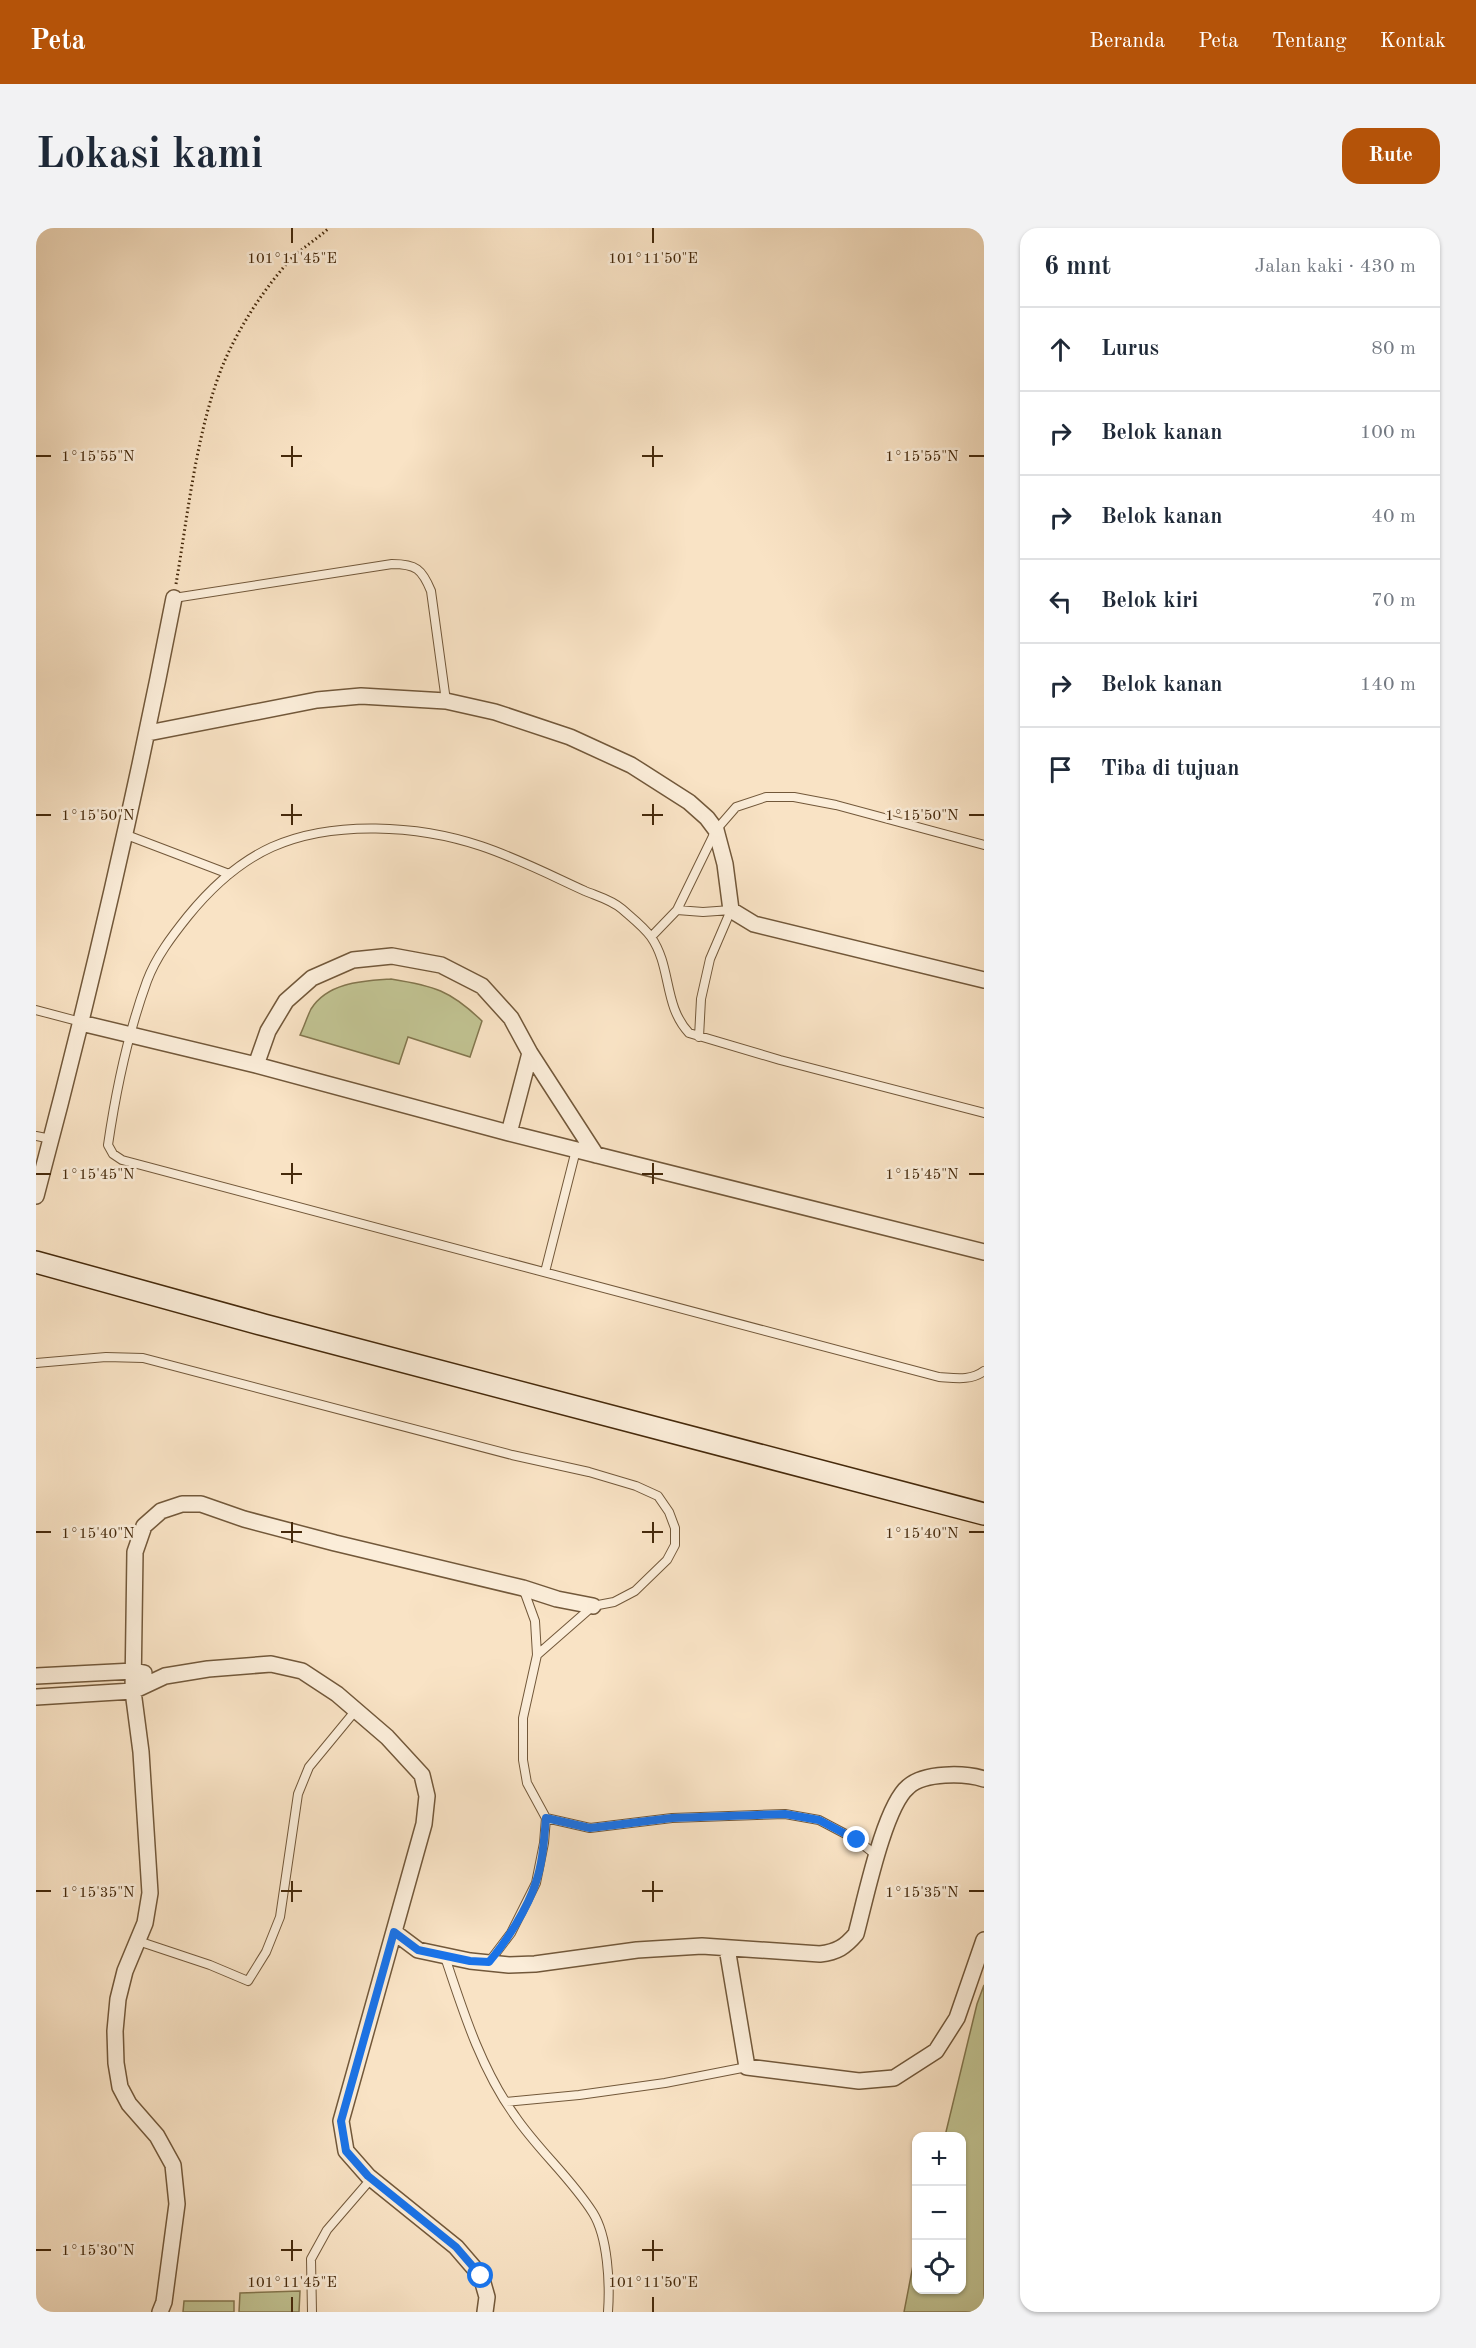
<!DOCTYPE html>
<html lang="id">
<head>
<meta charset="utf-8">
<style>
	:root { --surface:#fff; --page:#f2f2f3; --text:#1f2937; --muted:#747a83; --line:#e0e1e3; --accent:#b45309 }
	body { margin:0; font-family:"Old Standard TT",serif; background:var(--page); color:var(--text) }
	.controls { position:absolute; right:18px; bottom:18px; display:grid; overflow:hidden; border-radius:12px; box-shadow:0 2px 4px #0004 }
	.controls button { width:54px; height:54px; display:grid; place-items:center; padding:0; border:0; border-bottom:2px solid var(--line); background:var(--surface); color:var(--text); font:30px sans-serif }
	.stop { position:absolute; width:18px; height:18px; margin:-14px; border:4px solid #1a73e8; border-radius:50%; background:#fff }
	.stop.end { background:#1a73e8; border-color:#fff; box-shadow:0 2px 6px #0008 }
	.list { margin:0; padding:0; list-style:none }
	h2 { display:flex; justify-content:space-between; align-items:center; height:78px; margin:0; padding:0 24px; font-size:26px }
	h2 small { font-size:20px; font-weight:400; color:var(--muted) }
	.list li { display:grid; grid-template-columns:39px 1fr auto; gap:18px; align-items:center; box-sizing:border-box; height:84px; padding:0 24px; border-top:2px solid var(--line) }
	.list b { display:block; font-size:22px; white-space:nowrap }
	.list em { font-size:20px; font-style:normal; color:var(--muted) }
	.icon { flex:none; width:33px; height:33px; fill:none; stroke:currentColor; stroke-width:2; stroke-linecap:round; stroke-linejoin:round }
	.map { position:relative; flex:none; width:948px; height:2084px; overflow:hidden; border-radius:18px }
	header { display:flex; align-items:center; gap:36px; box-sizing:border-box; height:84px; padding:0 30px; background:var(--accent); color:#fff }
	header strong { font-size:28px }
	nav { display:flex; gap:33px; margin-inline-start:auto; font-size:21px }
	.intro { display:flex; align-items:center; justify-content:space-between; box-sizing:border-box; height:144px; padding:0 36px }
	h1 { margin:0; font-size:42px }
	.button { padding:15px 27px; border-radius:18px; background:var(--accent); color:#fff; font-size:21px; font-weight:700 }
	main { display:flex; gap:36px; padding:0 36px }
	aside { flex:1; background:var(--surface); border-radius:18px; box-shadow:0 2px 4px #0004 }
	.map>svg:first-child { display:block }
</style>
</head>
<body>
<header>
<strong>Peta</strong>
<nav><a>Beranda</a><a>Peta</a><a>Tentang</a><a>Kontak</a></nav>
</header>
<div class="intro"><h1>Lokasi kami</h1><a class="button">Rute</a></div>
<main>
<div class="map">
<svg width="948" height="2084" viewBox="0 0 948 2084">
	<rect width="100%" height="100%" fill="#f9e3c5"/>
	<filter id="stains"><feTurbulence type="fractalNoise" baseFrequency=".00333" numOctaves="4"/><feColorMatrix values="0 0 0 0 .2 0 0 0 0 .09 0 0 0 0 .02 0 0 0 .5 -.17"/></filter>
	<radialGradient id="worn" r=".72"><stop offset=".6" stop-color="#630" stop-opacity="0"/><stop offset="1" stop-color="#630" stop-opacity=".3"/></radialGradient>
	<path fill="#c1c392" stroke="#83764e" stroke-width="1.5" d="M355,751C398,758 414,762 446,793L434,829L372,809L363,836L264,807C268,799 271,789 275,781C292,754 327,753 355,751Z
		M948,1757V2084H868L880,2022V2062H926V1908H909L941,1776Z
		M264,2063L263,2084H203L204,2065Z
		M148,2073H198V2084H147Z"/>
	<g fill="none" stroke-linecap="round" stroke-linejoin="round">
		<defs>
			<path id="lane" d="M138,370L356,336C380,336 386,341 395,363L410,473
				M88,606L193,646
				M641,682L667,684L695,682L674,731L665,771L663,809
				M615,709L641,682L680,602L700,579L730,569H758L800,577L948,617
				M0,782L45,794
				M948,885L744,832L653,805C627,777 636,739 615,709C608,699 595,689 586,681C576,672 561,668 549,663C514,647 481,630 445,618C382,597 297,592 236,619C203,634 174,661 152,688C136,708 120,729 111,753C92,805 80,862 72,917L77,926L86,932L903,1149C919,1150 935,1153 948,1143
				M0,908L15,911
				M509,1044L540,922
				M0,1135L70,1129L107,1130L476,1227L553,1244L600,1258L622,1268L633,1284L639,1300V1317L631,1332L599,1363L578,1374L557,1378L501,1427
				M510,1590L554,1600L636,1590L749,1586L783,1592L821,1612L840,1627
				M102,1713L174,1737L212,1753L230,1724L244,1689L262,1566L273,1539L320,1482
				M409,1729C427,1783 445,1841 479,1888C502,1922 535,1950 557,1985C572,2009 574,2056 572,2084
				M453,1734L475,1705L500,1655L508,1615L510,1590L491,1555L487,1532V1490L501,1427L499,1393L487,1360
				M470,1874L543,1867L629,1855L711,1839
				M276,2084L275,2031L291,2002L335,1951"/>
			<path id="street" d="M112,505L281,472L325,468L410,473L459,484L534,509L595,537L653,574L671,590L680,602L689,636L695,682L718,696L948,752
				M45,795L220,837L473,905L948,1024
				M220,837L232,803L250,773L276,750L317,732L356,728L405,737L446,758L475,790L494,825L560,927
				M473,905L494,825
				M0,968C53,770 99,571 138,370
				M0,1448L98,1443L108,1445
				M0,1469L97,1463L129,1448L172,1441L235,1436L266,1443L301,1466L351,1509L386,1547L391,1568L388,1596L305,1893L310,1923L332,1948L420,2019L445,2048L451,2069L449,2084
				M358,1704L382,1722L434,1733L473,1737L499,1736L601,1722L666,1718L784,1726C801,1724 809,1719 820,1706C829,1673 848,1579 872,1559C888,1544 929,1545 948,1551
				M691,1720L711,1839L823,1853L858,1850L900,1823L921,1790L948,1712
				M124,2084L128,2074L141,1976L137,1937L121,1908L93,1876L84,1859L80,1835L79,1803L82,1771L89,1743L109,1695L114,1665L105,1524L97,1463L99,1324L108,1298L125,1283L146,1276H165L208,1291L299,1315L487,1360L521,1371L557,1378"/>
			<path id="secondary" d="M0,1034L228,1097L948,1286"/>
		</defs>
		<use href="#lane" stroke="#72583a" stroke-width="10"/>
		<use href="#street" stroke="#72583a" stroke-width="18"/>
		<use href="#secondary" stroke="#45290b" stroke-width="24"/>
		<path stroke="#45290b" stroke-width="3" stroke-dasharray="1.5 3" stroke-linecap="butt" d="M140,356C152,286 161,197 189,132C205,96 228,61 254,32C266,20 281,11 293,0"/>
		<use href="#lane" stroke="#fbedd9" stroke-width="8"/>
		<use href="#street" stroke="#fbedd9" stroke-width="15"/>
		<use href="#secondary" stroke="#fbedd9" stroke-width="21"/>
	</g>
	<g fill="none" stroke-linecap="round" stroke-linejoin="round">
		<path stroke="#1a73e8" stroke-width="8" d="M445,2048L420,2019L332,1948L310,1923L305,1893L358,1704L382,1722L434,1733L453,1734C470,1714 492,1680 500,1654C507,1634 508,1611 510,1590L554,1600L636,1590L749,1586L783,1592L821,1612"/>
	</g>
	<path fill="none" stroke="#45290b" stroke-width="2" d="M256,0V15M617,0V15M256,218V239M617,218V239M0,228H15M245,228H266M606,228H627M933,228H948M256,576V597M617,576V597M0,587H15M245,587H266M606,587H627M933,587H948M256,935V956M617,935V956M0,946H15M245,946H266M606,946H627M933,946H948M256,1294V1315M617,1294V1315M0,1304H15M245,1304H266M606,1304H627M933,1304H948M256,1653V1674M617,1653V1674M0,1663H15M245,1663H266M606,1663H627M933,1663H948M256,2012V2033M617,2012V2033M0,2022H15M245,2022H266M606,2022H627M256,2069V2084M617,2069V2084"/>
	<g font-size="15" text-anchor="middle" fill="#45290b" stroke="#fbedd9" stroke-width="5" stroke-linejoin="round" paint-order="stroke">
		<text x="256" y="35">101°11'45"E</text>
		<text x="617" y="35">101°11'50"E</text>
		<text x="62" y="233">1°15'55"N</text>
		<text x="886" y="233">1°15'55"N</text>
		<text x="62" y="592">1°15'50"N</text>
		<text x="886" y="592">1°15'50"N</text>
		<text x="62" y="951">1°15'45"N</text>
		<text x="886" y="951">1°15'45"N</text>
		<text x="62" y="1310">1°15'40"N</text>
		<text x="886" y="1310">1°15'40"N</text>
		<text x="62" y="1669">1°15'35"N</text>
		<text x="886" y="1669">1°15'35"N</text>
		<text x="62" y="2027">1°15'30"N</text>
		<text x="256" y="2059">101°11'45"E</text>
		<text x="617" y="2059">101°11'50"E</text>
	</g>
	<rect width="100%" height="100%" filter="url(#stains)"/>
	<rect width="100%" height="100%" fill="url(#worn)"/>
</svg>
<div class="controls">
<button>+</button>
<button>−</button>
<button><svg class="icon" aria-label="locate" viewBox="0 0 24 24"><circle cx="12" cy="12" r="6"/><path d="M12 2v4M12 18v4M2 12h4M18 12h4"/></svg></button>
</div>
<div class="stop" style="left:445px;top:2048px"></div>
<div class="stop end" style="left:821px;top:1612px"></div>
</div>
<aside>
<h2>6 mnt<small>Jalan kaki · 430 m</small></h2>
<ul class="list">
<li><svg class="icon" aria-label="ahead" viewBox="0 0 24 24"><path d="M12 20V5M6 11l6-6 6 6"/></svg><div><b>Lurus</b></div><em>80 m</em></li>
<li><svg class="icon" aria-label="right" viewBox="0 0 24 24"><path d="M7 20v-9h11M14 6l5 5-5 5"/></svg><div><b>Belok kanan</b></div><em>100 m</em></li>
<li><svg class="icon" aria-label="right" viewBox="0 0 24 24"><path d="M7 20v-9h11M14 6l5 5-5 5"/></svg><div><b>Belok kanan</b></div><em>40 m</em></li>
<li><svg class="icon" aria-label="left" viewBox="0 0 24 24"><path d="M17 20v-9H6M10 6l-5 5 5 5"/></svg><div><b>Belok kiri</b></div><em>70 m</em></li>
<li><svg class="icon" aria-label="right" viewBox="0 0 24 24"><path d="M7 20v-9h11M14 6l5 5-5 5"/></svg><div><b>Belok kanan</b></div><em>140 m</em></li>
<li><svg class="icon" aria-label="arrive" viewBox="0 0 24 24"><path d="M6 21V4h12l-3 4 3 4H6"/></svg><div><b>Tiba di tujuan</b></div></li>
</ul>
</aside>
</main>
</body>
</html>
